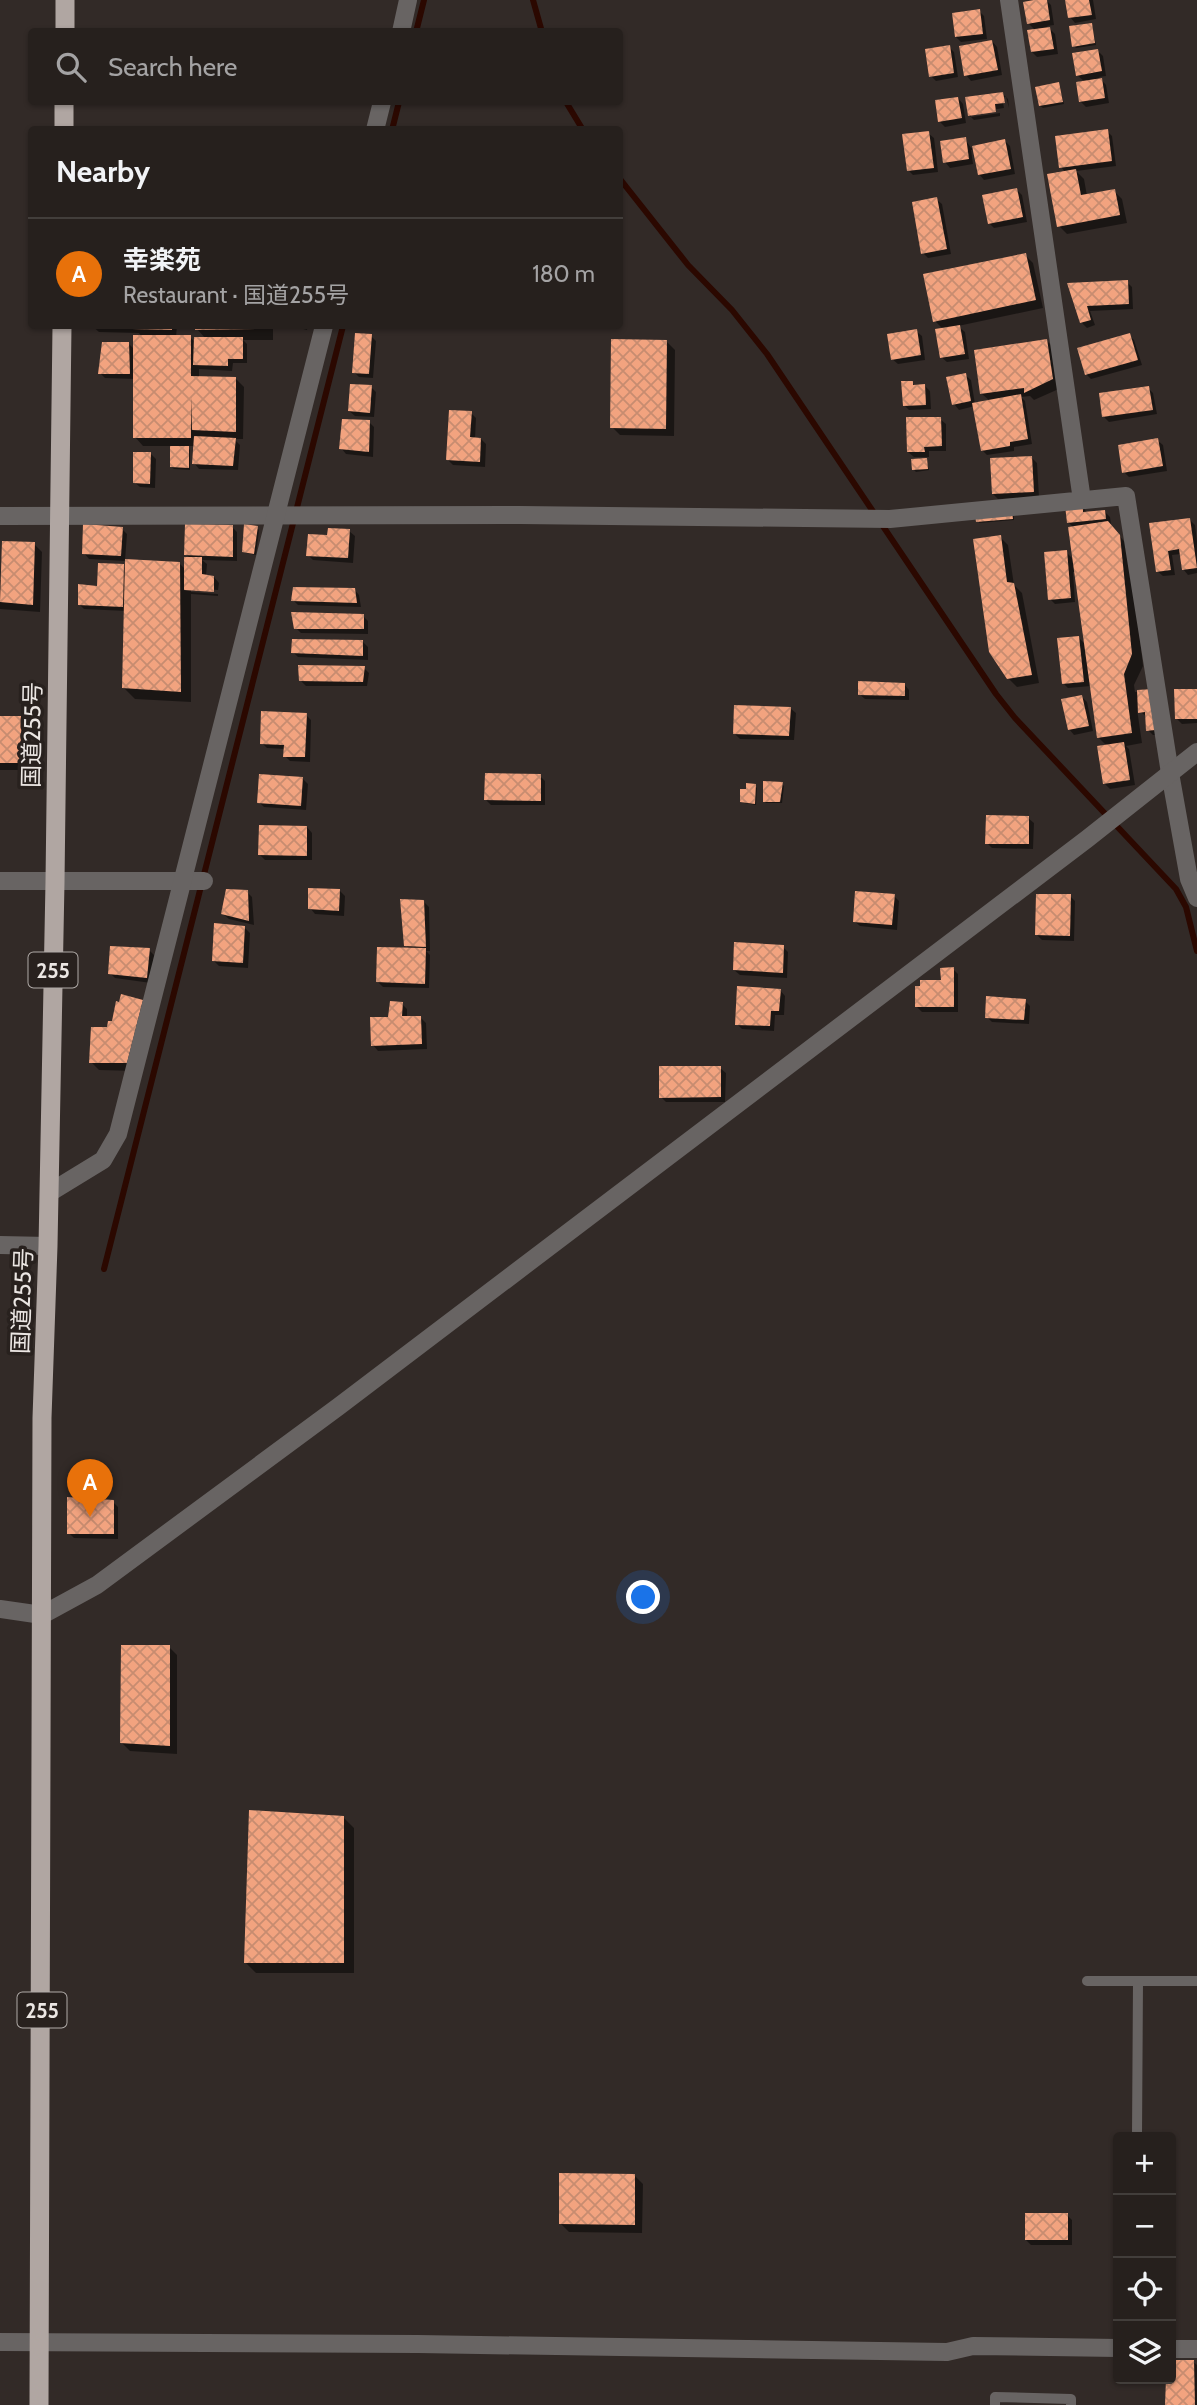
<!DOCTYPE html>
<html lang="en">
<head>
<meta charset="utf-8">
<style>
	:root { --surface:#26201d; --page:#322d2a; --text:#f1f3f6; --muted:#a4a3a4; --line:#423e3b; --accent:#8bbbb9 }
	body { margin:0; font-family:Cabin,"Noto Sans JP",sans-serif; background:var(--page); color:var(--text) }
	.controls { position:absolute; right:21px; bottom:21px; display:grid; overflow:hidden; border-radius:7px; box-shadow:0 2px 5px #0004 }
	.controls button { width:63px; height:63px; display:grid; place-items:center; padding:0; border:0; border-bottom:2px solid var(--line); background:var(--surface); color:var(--text); font:35px sans-serif }
	.you { position:absolute; left:644px; top:1598px; width:24px; height:24px; margin:-18px; border:5px solid #fff; border-radius:50%; background:#1a73e8; box-shadow:0 0 0 10px #1a73e833 }
	.badge { display:grid; place-items:center; width:46px; height:46px; border-radius:50%; background:var(--accent); color:#fff; font-size:23px; font-weight:700 }
	.pin { position:absolute; translate:-50% -58px; filter:drop-shadow(0 2px 4px #0008) }
	.pin::after { content:''; position:absolute; top:37px; width:24px; height:21px; background:inherit; clip-path:polygon(0 0,100% 0,50% 100%) }
	.list { margin:0; padding:0; list-style:none }
	h2 { display:flex; justify-content:space-between; align-items:center; height:91px; margin:0; padding:0 28px; font-size:30px }
	h2 small { font-size:23px; font-weight:400; color:var(--muted) }
	.list li { display:grid; grid-template-columns:46px 1fr auto; gap:21px; align-items:center; box-sizing:border-box; height:112px; padding:0 28px; border-top:2px solid var(--line) }
	.list b { display:block; font-size:26px; white-space:nowrap }
	.list p { margin:0; font-size:23px; white-space:nowrap; color:var(--muted) }
	.list em { font-size:23px; font-style:normal; color:var(--muted) }
	.icon { flex:none; width:38px; height:38px; fill:none; stroke:currentColor; stroke-width:2; stroke-linecap:round; stroke-linejoin:round }
	.map { position:relative; flex:none; width:1197px; height:2405px; overflow:hidden }
	.search { position:absolute; background:var(--surface); box-shadow:0 2px 5px #0004; left:28px; top:28px; width:595px; height:77px; display:flex; align-items:center; gap:18px; box-sizing:border-box; padding:0 24px; border-radius:7px; color:var(--muted); font-size:26px }
	.panel { position:absolute; background:var(--surface); box-shadow:0 2px 5px #0004; left:28px; top:126px; width:595px; height:203px; border-radius:7px }
	.map>svg:first-child { display:block }
</style>
</head>
<body>
<div class="map">
<svg width="1197" height="2405" viewBox="0 0 1197 2405">
	<defs>
		<pattern id="building-cross-hatch" width="8" height="8" patternUnits="userSpaceOnUse" patternTransform="scale(1.75)"><rect width="8" height="8" fill="#f2a37f"/><path d="M0 0l8 8M0 8l8-8" fill="none" stroke="#c78c70"/></pattern>
	</defs>
	<rect width="100%" height="100%" fill="#322a27"/>
	<path fill="#0007" d="M1046,0L1051,5L1054,25L1047,26L1055,34L1058,54L1037,57L1032,52L1036,31L1028,23Z
		M1067,0H1093L1096,19L1075,23L1070,17Z
		M979,11L984,16L987,39L961,42L956,37Z
		M1092,25L1096,45L1076,48L1074,46Z
		M992,41L997,47L1002,75L971,81L966,75Z
		M949,47L954,52L958,77L936,81L931,76Z
		M1097,50L1103,56L1106,76L1099,77L1106,85L1109,103L1086,107L1081,102L1085,82L1077,75Z
		M1059,84L1064,104L1043,108L1040,106Z
		M1003,94L1008,99L1009,108L1006,97H1002L1004,108L971,113V117L969,115L967,98Z
		M958,98L963,104L966,123L945,127L940,122Z
		M1000,113V116L974,120L971,117Z
		M1107,131L1112,136L1116,166L1076,171L1084,179L1087,196L1114,191L1122,199L1127,223L1067,234L1059,226L1066,173L1061,167Z
		M928,133L934,138L938,172L913,175L908,170Z
		M965,139L971,148L1005,141L1010,146L1015,174L984,180L979,174L974,150H971L973,164L950,168L945,162Z
		M1017,190L1022,195L1027,222L994,228L989,223Z
		M936,199L942,204L951,254L928,258L923,253Z
		M1025,255L1033,263L1043,308L958,326L965,332L969,359L947,362L941,357L944,330L935,321Z
		M1127,282L1132,287L1133,309L1090,311L1095,325L1087,328L1082,323L1070,285Z
		M92,326H177L176,337H190L195,342L206,339L197,329V326H273V340H243L247,344V363H233L232,371L199,369V378L236,379L244,387L243,439H234L240,445L238,470L199,469L194,463L195,446H186L190,450V470L174,469L171,467L172,446H143L135,437V379L105,378L100,373L129,344L135,350L142,337L139,333L99,332Z
		M292,326H308L307,330Z
		M916,331L922,336L925,360L898,364L892,359Z
		M1129,335L1134,340L1142,365L1091,379L1086,374Z
		M371,336L376,341L373,378L359,377L354,372Z
		M1047,341L1055,349L1061,388L1034,400L1030,396L1021,397L1025,401L1032,444L1014,447V451L987,455L982,450L975,406L959,410L954,404L965,375L971,380L975,404L990,401L982,394Z
		M667,342L675,350L674,436L620,435L612,427Z
		M912,383L916,387L925,386L930,391L931,409L909,410L904,405Z
		M371,387L376,392L374,417L355,416L349,411Z
		M1148,388L1153,393L1157,414L1109,422L1104,417Z
		M471,413L476,418L475,439H481L486,444L485,467L453,465L448,460Z
		M940,419L946,424V451H929V457H914L908,452Z
		M369,422L374,427L373,457L346,454L341,448Z
		M1157,440L1163,445L1167,471L1129,477L1124,472Z
		M151,454L156,459L155,488L140,487L134,482Z
		M1032,458L1037,463L1039,497L998,499L993,494Z
		M926,460L929,470L916,472L914,470Z
		M1082,505L1087,513L1105,512L1110,517L1111,524H1109L1130,548L1143,666L1134,685L1135,692L1152,691L1159,735H1153L1148,730L1147,717L1137,709L1142,743L1126,746L1129,749L1135,785L1110,789L1104,783L1107,746L1098,737L1091,686L1068,688L1063,683L1078,637L1086,645L1076,572H1073L1075,602L1055,604L1050,599L1066,552L1074,560V528L1068,522Z
		M1014,516V520L979,523L977,517Z
		M1190,520L1195,525L1197,541V573L1188,575L1183,569L1181,554L1172,555L1175,575L1163,576L1157,571L1151,525Z
		M232,527L237,532V561L202,560L207,564L206,576L214,577L219,583L218,590L191,588V592L218,594V596L191,594V702L135,699L124,688L126,611L84,609L79,604L123,566L127,570L180,564L186,570L191,559L186,554Z
		M257,528L259,530L256,555L246,553L244,551Z
		M122,529L127,534L125,561L89,559L84,553Z
		M349,531L355,536L353,563L313,560L308,555L329,537Z
		M1000,537L1008,545L1014,585L1022,593L1039,683L1017,687L1008,678Z
		M34,544L42,552L40,612L0,609V580H2Z
		M354,589L359,595L361,607L298,605L293,600Z
		M363,616L368,621V634L301,633L296,628Z
		M362,641L368,647V660L298,657L293,652Z
		M364,668L369,673L367,686H306L301,681Z
		M904,684L909,690V700L865,699L859,694Z
		M1197,691V723L1182,724L1177,719Z
		M1082,697L1087,702L1093,731L1074,735L1069,729Z
		M790,708L796,713L794,740L740,739L735,734Z
		M306,715L311,720L310,762L290,761L285,756V749L267,748L262,743Z
		M0,718H20L29,726L30,770H0Z
		M540,776L545,781V805H491L486,800Z
		M302,778L308,784L306,810L264,807L259,802Z
		M782,784L784,786L782,803H766L764,801Z
		M755,786L757,788L756,805L744,803L741,801Z
		M1028,818L1034,823L1033,849L992,848L987,843Z
		M307,827L312,833V860H265L260,855Z
		M340,891L345,896L344,916L315,914L310,908Z
		M247,892L252,897L254,925L229,919L223,914Z
		M894,896L899,901L897,930L860,926L854,921Z
		M1070,896L1075,901L1074,941L1042,940L1037,935Z
		M424,902L429,907L430,951H426L430,955L429,988L383,987L377,981L410,950L406,945Z
		M245,928L250,933L248,968L219,966L213,960Z
		M783,947L788,952L787,978L740,975L734,970Z
		M149,950L154,955L151,983L115,978L110,973Z
		M953,969L958,974V1012H922L917,1007Z
		M780,990L785,996L784,1015H775L774,1031L742,1029L737,1024Z
		M1025,1001L1030,1006L1029,1024L992,1022L987,1017Z
		M142,1002L150,1010L135,1071L99,1070L91,1062L109,1029Z
		M402,1004L407,1009V1018H421L426,1023L427,1049L378,1051L373,1045Z
		M720,1068L726,1073L725,1102H666L661,1097Z
		M113,1502L118,1507V1539L74,1538L69,1533Z
		M169,1647L177,1655V1754L130,1751L122,1743Z
		M343,1817L354,1828V1973H256L245,1962Z
		M634,2175L643,2184L642,2233L569,2232L561,2224Z
		M1067,2215L1072,2220V2245H1031L1026,2240Z
		M1171,2362H1193L1197,2365V2405H1166Z"/>
	<g fill="none" stroke-linecap="round" stroke-linejoin="round">
		<path stroke="#2b0800" stroke-width="6" d="M533,0L542,32
			M416,32L424,0
			M566,102L583,130
			M392,130L399,102
			M620,179L688,265L732,310L767,354L996,694L1015,718L1176,889L1186,907L1197,951
			M104,1269L343,326"/>
	</g>
	<path fill="url(#building-cross-hatch)" d="M1034,0H1047L1050,20L1027,24L1023,2Z
		M1065,0H1089L1092,15L1068,18Z
		M980,9L983,34L955,37L952,13Z
		M1092,23L1095,43L1072,47L1069,26Z
		M1050,27L1054,49L1031,52L1027,30Z
		M992,40L998,70L964,76L959,46Z
		M950,45L954,73L929,77L925,49Z
		M1098,49L1102,71L1076,76L1072,53Z
		M1102,78L1105,98L1079,102L1076,82Z
		M1059,82L1063,102L1039,106L1035,87Z
		M1003,92L1005,103L995,104L996,112L968,116L965,97Z
		M958,97L962,118L938,122L935,100Z
		M1108,129L1112,161L1059,168L1055,136Z
		M929,131L934,168L907,171L902,134Z
		M966,137L969,159L943,163L940,141Z
		M1005,139L1011,169L978,175L972,146Z
		M1076,169L1081,195L1115,189L1120,215L1057,227L1047,174Z
		M1017,188L1023,217L988,224L982,195Z
		M937,197L947,249L921,254L912,202Z
		M1026,253L1036,300L933,322L923,274Z
		M1128,280L1129,304L1087,306L1091,320L1080,323L1067,283Z
		M960,325L965,354L940,358L935,329Z
		M132,326H172V330L132,329Z
		M195,326H262V329L195,330Z
		M917,329L921,355L891,360L887,334Z
		M355,333L372,334L369,374L352,373Z
		M1130,333L1138,360L1085,375L1077,348Z
		M133,335H191V376L236,377V432L192,430L191,396V438H133Z
		M194,337H243V359H228V366L193,365Z
		M611,339L667,340L666,429L610,428Z
		M1047,339L1053,379L1024,393V388L980,394L974,350Z
		M102,342H129L130,374H98Z
		M966,373L971,401L952,405L946,377Z
		M901,381H913V385L925,384L926,405L903,406Z
		M350,384L372,385L370,413L348,411Z
		M1149,386L1153,410L1102,417L1099,393Z
		M1021,394L1028,439L1010,442V446L981,451L972,403Z
		M449,410L472,411L470,437L481,438L480,462L446,460Z
		M906,417H941L942,446L924,447L925,452H907Z
		M342,419L370,420L369,452L339,449Z
		M194,436L236,438L233,466L192,464Z
		M1158,438L1163,466L1122,473L1118,445Z
		M170,446H189V468L170,467Z
		M133,452H151L150,484L133,483Z
		M1032,456L1034,492L992,494L990,458Z
		M927,458L928,469L912,470L911,459Z
		M1083,504V512L1105,510L1106,519L1067,523L1065,505Z
		M1012,512L1013,519L976,522L975,515Z
		M1190,518L1197,568L1182,570L1179,549L1168,551L1171,570L1156,572L1149,523Z
		M1108,521L1120,535L1132,654L1124,674L1132,733L1097,738L1068,527Z
		M83,524L123,527L121,556L82,554Z
		M185,524L233,525V557L184,555Z
		M244,524L258,526L254,554L242,552Z
		M328,528L350,529L348,558L306,556L308,534L327,535Z
		M1001,535L1007,582L1014,583L1032,675L1007,679L989,652L973,539Z
		M2,541L35,542L33,605L0,602Z
		M1067,550L1071,598L1048,600L1044,552Z
		M184,557H202V574L214,576V592L184,590Z
		M125,559L180,562L181,692L122,688Z
		M98,563L124,564L123,607L78,605V584L97,586Z
		M293,587L355,588L357,603L291,601Z
		M291,612L364,614V629H294Z
		M1079,636L1084,682L1062,684L1057,638Z
		M292,639L363,640V656L291,653Z
		M298,665L365,666L363,682L299,681Z
		M858,681L905,683V696L858,695Z
		M1153,689L1155,730L1146,731L1145,712L1138,713L1137,690Z
		M1174,689H1197V719H1175Z
		M1082,695L1089,726L1068,730L1061,699Z
		M734,705L791,707L789,736L733,734Z
		M261,711L307,713L305,757H283L284,745L260,744Z
		M0,716H21L22,763H0Z
		M1124,742L1130,780L1103,784L1097,746Z
		M485,773L541,774V801L484,800Z
		M259,774L303,777L301,806L257,803Z
		M763,781L783,782L780,802H763Z
		M746,783L756,784L755,804L740,802V789H746Z
		M986,815L1029,816V844H985Z
		M259,825L307,826V856L258,855Z
		M308,888L340,889L339,911L308,909Z
		M226,889L248,890L249,921L221,914Z
		M855,891L895,894L892,925L853,922Z
		M1036,894H1071L1070,936L1035,935Z
		M400,899L424,900L426,947L404,946Z
		M214,923L245,926L243,963L212,961Z
		M734,942L784,945L783,973L733,970Z
		M110,946L150,948L147,978L108,974Z
		M377,947L426,948L425,984L376,982Z
		M954,967V1007H915V986H920V980H941L940,968Z
		M737,986L781,989L779,1011H771L770,1026L735,1025Z
		M121,994L143,1000L127,1063H89L91,1027H107L108,1021H112L116,1001L119,1002Z
		M986,996L1026,999L1024,1020L985,1018Z
		M390,1001L403,1002L402,1016H421L422,1044L371,1046L370,1017H388Z
		M659,1066H721V1097L659,1098Z
		M67,1497L114,1500V1534H67Z
		M121,1645H170V1746L120,1743Z
		M249,1810L344,1816V1963H244Z
		M559,2173L635,2174V2225L559,2224Z
		M1025,2213H1068V2240H1025Z
		M1171,2360H1194L1195,2405H1165L1166,2379H1171Z"/>
	<g fill="none" stroke-linecap="round" stroke-linejoin="round">
		<path stroke="#686463" stroke-width="10" d="M1087,1981H1197
			M1137,2137L1138,1982
			M995,2405V2397L1071,2399V2405"/>
		<path stroke="#686463" stroke-width="18" d="M1009,0L1082,500
			M0,516L520,515L890,519L1126,496L1170,773L1189,879L1197,898
			M0,881H204
			M0,1245L48,1246
			M0,2342L418,2344L947,2352L973,2346L1118,2348
			M1171,2349H1197"/>
		<path stroke="#686463" stroke-width="18" d="M401,32L408,0
			M375,130L382,102
			M49,1193L103,1160L118,1134L324,326
			M0,1609L42,1615L97,1585L338,1407L1087,839L1197,752"/>
		<path stroke="#b0a6a2" stroke-width="19" d="M65,32V0
			M64,130V102
			M39,2405L42,1418L48,1246L55,882L62,326"/>
	</g>
	<g text-anchor="middle" dominant-baseline="central" stroke-width="7" stroke-linejoin="round" paint-order="stroke">
		<g fill="#28211e" stroke="#b0aba8" stroke-width="2">
			<rect x="28.5" y="952.5" width="49" height="35" rx="5"/>
			<rect x="17.5" y="1992.5" width="49" height="35" rx="5"/>
		</g>
		<g font-size="21" font-weight="bold" fill="#ebe6e3">
			<text x="53" y="970">255</text>
			<text x="42" y="2010">255</text>
		</g>
		<g font-size="23" fill="#ebe6e3" stroke="#28211e">
			<text transform="translate(32 735) rotate(-89)">国道255号</text>
			<text transform="translate(22 1301) rotate(-88)">国道255号</text>
		</g>
	</g>
</svg>
<div class="controls">
<button>+</button>
<button>−</button>
<button><svg class="icon" aria-label="locate" viewBox="0 0 24 24"><circle cx="12" cy="12" r="6"/><path d="M12 2v4M12 18v4M2 12h4M18 12h4"/></svg></button>
<button><svg class="icon" aria-label="layers" viewBox="0 0 24 24"><path d="M12 4l9 5-9 5-9-5zM3 14l9 5 9-5"/></svg></button>
</div>
<div class="you"></div>
<div class="pin badge" style="left:90px;top:1517px;background:#e8710a">A</div>
<div class="search"><svg class="icon" aria-label="search" viewBox="0 0 24 24"><circle cx="10" cy="10" r="6"/><path d="M15 15l6 6"/></svg>Search here</div>
<section class="panel">
<h2>Nearby<small></small></h2>
<ul class="list">
<li><span class="badge" style="background:#e8710a">A</span><div><b>幸楽苑</b><p>Restaurant · 国道255号</p></div><em>180 m</em></li>
</ul>
</section>
</div>
</body>
</html>
